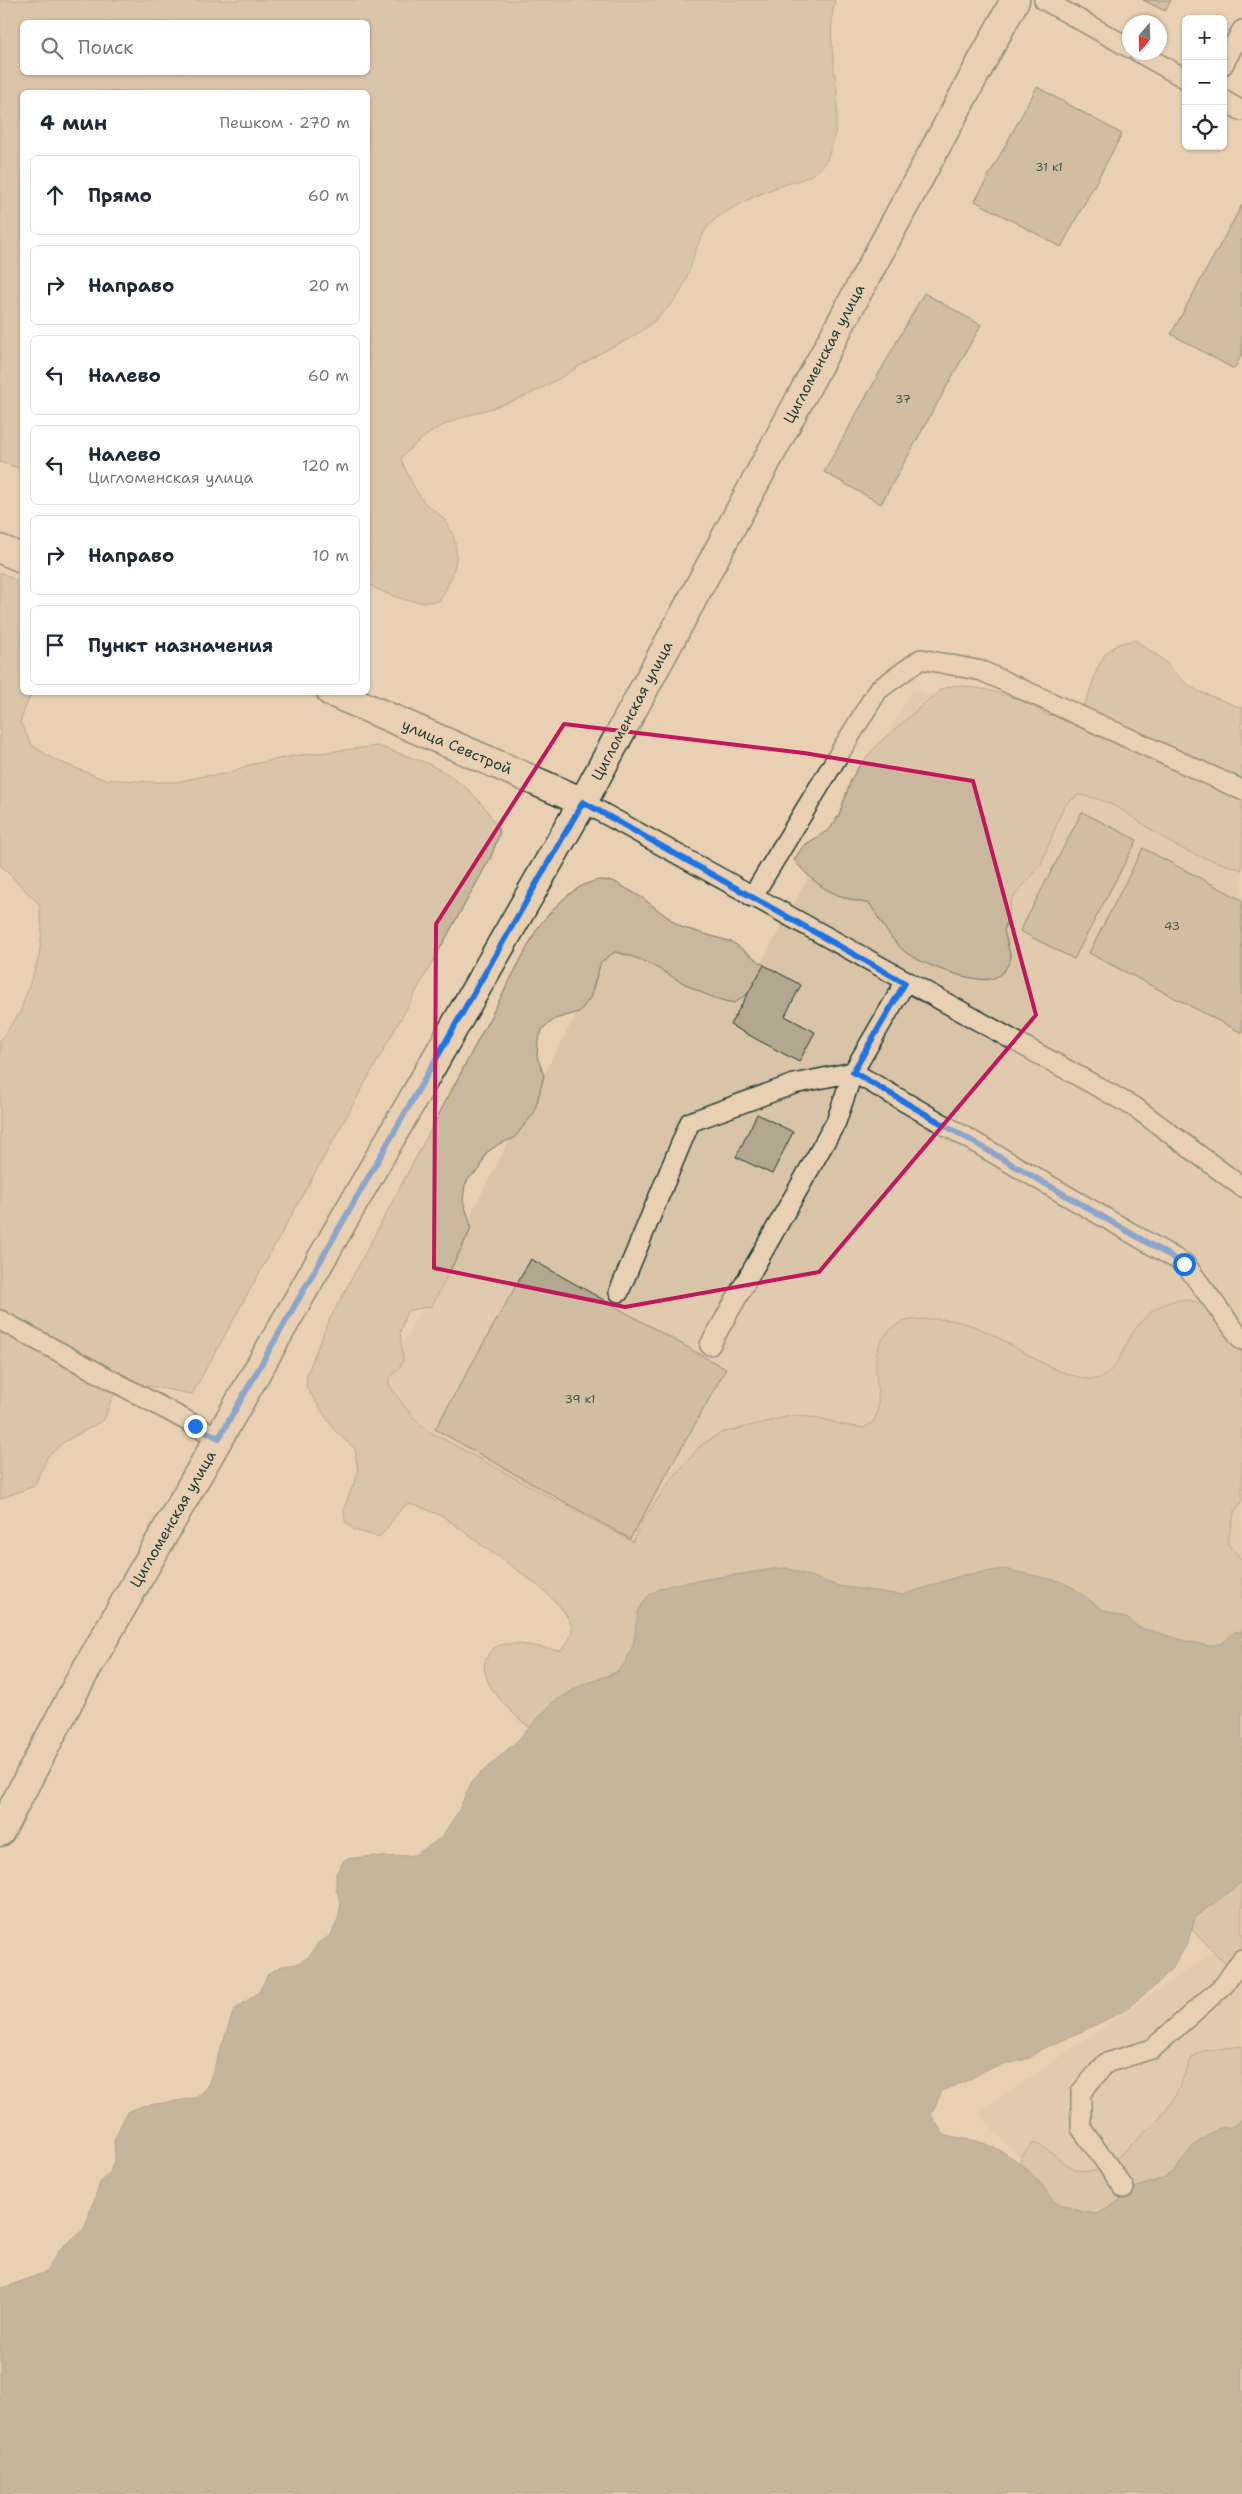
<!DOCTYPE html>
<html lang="ru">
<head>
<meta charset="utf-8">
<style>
	:root { --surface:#fff; --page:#f6f6f7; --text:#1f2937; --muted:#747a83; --line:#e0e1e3 }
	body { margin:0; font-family:"Shantell Sans",sans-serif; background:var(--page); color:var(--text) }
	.controls { position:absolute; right:15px; top:15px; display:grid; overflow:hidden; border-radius:8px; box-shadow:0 1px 4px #0004 }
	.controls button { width:45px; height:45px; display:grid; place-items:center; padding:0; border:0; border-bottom:1px solid var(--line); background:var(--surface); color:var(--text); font:25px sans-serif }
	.compass { position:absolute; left:1122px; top:15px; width:45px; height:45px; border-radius:50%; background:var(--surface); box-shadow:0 1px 4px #0004; rotate:199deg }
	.stop { position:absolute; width:15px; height:15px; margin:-11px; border:4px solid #1a73e8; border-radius:50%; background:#fff }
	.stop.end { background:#1a73e8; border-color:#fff; box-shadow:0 1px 5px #0008 }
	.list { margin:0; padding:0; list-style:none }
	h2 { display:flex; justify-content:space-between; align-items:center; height:65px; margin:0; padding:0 20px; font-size:21px }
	h2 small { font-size:16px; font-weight:400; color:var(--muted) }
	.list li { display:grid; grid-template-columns:32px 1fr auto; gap:15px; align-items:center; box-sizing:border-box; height:80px; margin:0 10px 10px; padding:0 10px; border:1px solid var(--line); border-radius:8px }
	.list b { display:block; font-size:19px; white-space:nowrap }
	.list p { margin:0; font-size:16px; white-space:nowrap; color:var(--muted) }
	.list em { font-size:16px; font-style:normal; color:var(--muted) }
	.icon { flex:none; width:28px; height:28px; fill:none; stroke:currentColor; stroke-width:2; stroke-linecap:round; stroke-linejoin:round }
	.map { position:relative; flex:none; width:1242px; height:2494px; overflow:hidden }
	.search { position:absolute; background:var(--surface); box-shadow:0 1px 4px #0004; left:20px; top:20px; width:350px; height:55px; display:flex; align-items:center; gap:12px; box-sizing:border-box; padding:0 18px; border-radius:8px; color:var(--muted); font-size:19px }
	.panel { position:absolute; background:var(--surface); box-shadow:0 1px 4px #0004; left:20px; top:90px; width:350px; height:605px; border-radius:8px }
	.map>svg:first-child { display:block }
</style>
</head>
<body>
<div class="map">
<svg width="1242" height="2494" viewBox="0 0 1242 2494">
	<rect width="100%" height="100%" fill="#ead0b2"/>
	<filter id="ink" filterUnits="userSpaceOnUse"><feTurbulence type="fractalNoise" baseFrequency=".02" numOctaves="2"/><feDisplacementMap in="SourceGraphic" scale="10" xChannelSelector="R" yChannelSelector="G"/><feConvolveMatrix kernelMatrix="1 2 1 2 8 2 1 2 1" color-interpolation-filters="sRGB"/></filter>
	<g filter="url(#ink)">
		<path fill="#d9c4a8" d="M913,688L1242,847V1575L636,1568L368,1410L624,922L751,981Z
			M1242,1918V2112L1084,2227L978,2113L1229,1941Z"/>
		<path fill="#c9b89d" stroke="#747a68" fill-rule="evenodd" d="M0,0H835C822,53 851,101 828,157C819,179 793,181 775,188C756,195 737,205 721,215C693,233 695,267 679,294C673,304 658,318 648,326C634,338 615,345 599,354C575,368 550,386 523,397C472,418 442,414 401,458C406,472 414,489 424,502C429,508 437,511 442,517C466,546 456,573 439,601C412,605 391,597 368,584V92H22V469L0,462ZM368,22V72H22V22Z
			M0,572L22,584V692L31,693L20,722L32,745L53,759L103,779L153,782H177L203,776L226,774L249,765L293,756L378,746L427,763L449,775L470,791L486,809L500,832L491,857L192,1394C171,1391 152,1385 130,1384L112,1397L104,1420L64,1442L48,1456L34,1486L0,1499V1041L20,1012L39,957L42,930L39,904L0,865Z
			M1135,640L1161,658L1184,682L1198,691L1242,708V870C1219,862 1194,856 1173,844C1142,826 1115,798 1078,795L1064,806L1041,864L1012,899L1004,931L1011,958C1007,968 1002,976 991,979C972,983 918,963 904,951C889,938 880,920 870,904C835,897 817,888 794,860L803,846L830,829L839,815L851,780L859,766L880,742L941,689L956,685L988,690L1018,699L1033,705L1046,715L1061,716L1075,713L1086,702L1097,669L1105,654L1118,644Z
			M600,880L613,881L641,897L681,927L732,942L764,965C764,982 747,995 734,1003C688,995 661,961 615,952L601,962L590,998L579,1012L555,1019L543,1028L538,1042L537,1056L544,1076L534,1113L514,1138L499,1144L486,1153L480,1169L469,1178L465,1185L463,1200L471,1226L469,1233L432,1306L407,1311L400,1332L403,1361L400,1367L389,1379V1385C400,1400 415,1423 430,1432L633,1542L642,1521L671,1480L701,1445L721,1433L786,1417L797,1416L820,1418L843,1425L864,1428C866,1426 871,1424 873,1422C890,1398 856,1350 898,1324C910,1318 919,1320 931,1319C991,1316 1030,1370 1088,1379C1114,1383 1123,1347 1134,1331C1149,1308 1175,1292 1201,1304C1216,1312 1229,1327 1242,1338V1501L1235,1511L1227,1543L1242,1560V1632H1234L1223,1643L1209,1646L1182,1640L1138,1627L1128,1619L1103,1610L1072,1587L1019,1572L963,1575L903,1595L838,1586L786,1568L772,1569L675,1584L659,1589L636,1629L633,1645L626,1662L616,1672L578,1687L552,1703L530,1728C513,1714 472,1679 488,1655C493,1648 499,1644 507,1644C524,1643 544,1648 561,1651C565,1646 571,1639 572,1631C572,1603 506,1563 484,1547C471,1537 458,1527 444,1517L418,1506L407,1504C395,1513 390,1527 379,1537L354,1530L345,1521L344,1508L358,1473L355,1449L335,1431L306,1387L307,1374L326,1327L538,927C554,908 573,884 600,880Z
			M1242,1882V1973L1227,1965L1192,1930L1195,1917Z
			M1242,2046V2120L1232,2127L1219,2129L1194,2145L1175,2170L1163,2178L1135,2188L1109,2208L1096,2214L1083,2212L1054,2202L1046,2189L1019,2163L1024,2153L1033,2143C1065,2153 1064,2179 1105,2169L1156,2122L1172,2103L1192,2058L1202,2051Z"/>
		<path fill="#999680" stroke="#687262" d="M786,1568L838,1586L903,1595L963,1575L1004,1569L1059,1581L1072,1587L1103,1610L1128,1619L1138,1627L1182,1640L1209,1646L1223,1643L1234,1632H1242V1882L1195,1917L1188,1942L1174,1966L1156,1985L1122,2012L1055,2044L1041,2049L1030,2058L985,2070L971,2079L942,2091L931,2115L944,2135C954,2139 961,2138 971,2140C1005,2146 1036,2173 1054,2202L1083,2212L1096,2214L1109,2208L1135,2188L1163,2178L1175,2170L1194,2145L1219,2128L1232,2127L1242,2120V2494H0V2289L46,2272L60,2249L84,2229L100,2183L110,2172L115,2158L114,2140L127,2112L142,2106L196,2098L207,2088L234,2010L259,1992L268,1974L282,1966L297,1964L310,1956L318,1943L331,1935L338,1920L341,1904L336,1889V1873L345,1859L373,1856L386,1857L415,1855L441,1838L458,1812L472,1781L518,1740L552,1703L578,1687L616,1673L626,1662L633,1645L638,1611L647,1597L659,1589L675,1584Z"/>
		<path fill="#b2a78f" stroke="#1f3d34" d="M1143,0H1171L1165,11Z
			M1037,87L1122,134L1061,247L975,201Z
			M1242,205V354L1234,369L1171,334Z
			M924,293L981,325L881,504L824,472Z
			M1082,812L1137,840L1074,959L1020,931Z
			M1143,848L1242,900V1033L1089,953Z
			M764,965L801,985L785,1016L815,1032L799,1062L730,1025Z
			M757,1114L793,1132L772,1174L736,1157Z
			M531,1259L726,1369L630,1539L435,1429Z"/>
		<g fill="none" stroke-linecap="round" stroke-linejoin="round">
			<defs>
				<path id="service" d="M1044,0L1130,48
					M1138,52L1186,79
					M1223,65L1242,30
					M1223,100L1242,111
					M583,802L1136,1108L1242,1187
					M752,897L878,690L921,659L982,671L1242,790
					M905,983L853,1072L1185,1264L1242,1340
					M619,1292L690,1122L794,1084L853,1072
					M0,1320L219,1438
					M710,1345L836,1122L853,1072
					M1124,2188L1081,2128V2092L1106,2063L1152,2049L1224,1985L1242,1959"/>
				<path id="minor" d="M0,549L22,558
					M331,692L583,802
					M0,1832L78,1684L583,802L1015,0"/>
			</defs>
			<use href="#service" stroke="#1f3d34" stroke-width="22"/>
			<use href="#minor" stroke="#1f3d34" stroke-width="31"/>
			<use href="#service" stroke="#ead0b2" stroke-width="19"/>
			<use href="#minor" stroke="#ead0b2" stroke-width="28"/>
		</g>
	</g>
	<g fill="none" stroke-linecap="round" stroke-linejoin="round" filter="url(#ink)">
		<path stroke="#1a73e8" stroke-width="6" d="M195,1426L219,1438L583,802L905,983L853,1072L1184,1264"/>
	</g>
	<path d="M0 0H1242V2494H0ZM564,724L804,753L973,781L1036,1015L819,1272L625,1307L434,1268L436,924Z" fill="#ead0b2" fill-opacity=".55" fill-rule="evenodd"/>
	<path fill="none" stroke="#c2185b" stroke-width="4" stroke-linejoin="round" d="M564,724L804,753L973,781L1036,1015L819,1272L625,1307L434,1268L436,924Z"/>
	<g text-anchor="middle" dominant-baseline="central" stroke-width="4.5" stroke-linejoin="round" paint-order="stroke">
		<g font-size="12" fill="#44584b">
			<text x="1049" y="167">31 к1</text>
			<text x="903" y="399">37</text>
			<text x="1172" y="926">43</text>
			<text x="580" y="1399">39 к1</text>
		</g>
		<g font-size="15" fill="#1f3d34" stroke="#ead0b2">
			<text transform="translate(824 354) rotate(-62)">Цигломенская улица</text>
			<text transform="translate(632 711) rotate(-62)">Цигломенская улица</text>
			<text transform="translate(457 747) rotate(23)">улица Севстрой</text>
			<text transform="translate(173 1519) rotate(-60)">Цигломенская улица</text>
		</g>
	</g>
</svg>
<div class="controls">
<button>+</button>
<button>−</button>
<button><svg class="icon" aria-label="locate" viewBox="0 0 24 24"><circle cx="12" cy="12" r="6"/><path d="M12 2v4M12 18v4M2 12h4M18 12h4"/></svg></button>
</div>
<svg class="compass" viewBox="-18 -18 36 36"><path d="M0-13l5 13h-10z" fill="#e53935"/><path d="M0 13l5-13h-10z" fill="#747a83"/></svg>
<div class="stop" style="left:1184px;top:1264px"></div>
<div class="stop end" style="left:195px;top:1426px"></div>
<div class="search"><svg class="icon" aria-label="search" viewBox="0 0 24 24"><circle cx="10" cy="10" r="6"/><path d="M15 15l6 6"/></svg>Поиск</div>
<section class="panel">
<h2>4 мин<small>Пешком · 270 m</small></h2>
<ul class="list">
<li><svg class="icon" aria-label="ahead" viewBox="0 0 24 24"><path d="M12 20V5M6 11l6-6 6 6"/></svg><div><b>Прямо</b></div><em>60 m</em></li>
<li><svg class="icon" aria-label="right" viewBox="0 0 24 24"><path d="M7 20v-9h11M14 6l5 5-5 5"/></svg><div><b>Направо</b></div><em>20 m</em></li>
<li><svg class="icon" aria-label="left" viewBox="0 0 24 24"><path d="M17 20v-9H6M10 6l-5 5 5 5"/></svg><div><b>Налево</b></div><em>60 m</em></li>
<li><svg class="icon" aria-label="left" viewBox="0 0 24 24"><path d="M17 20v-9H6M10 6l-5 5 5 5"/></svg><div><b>Налево</b><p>Цигломенская улица</p></div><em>120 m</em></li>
<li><svg class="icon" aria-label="right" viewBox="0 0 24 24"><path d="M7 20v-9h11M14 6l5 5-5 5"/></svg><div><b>Направо</b></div><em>10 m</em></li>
<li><svg class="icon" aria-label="arrive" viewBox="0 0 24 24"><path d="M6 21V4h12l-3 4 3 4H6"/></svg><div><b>Пункт назначения</b></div></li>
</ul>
</section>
</div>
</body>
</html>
